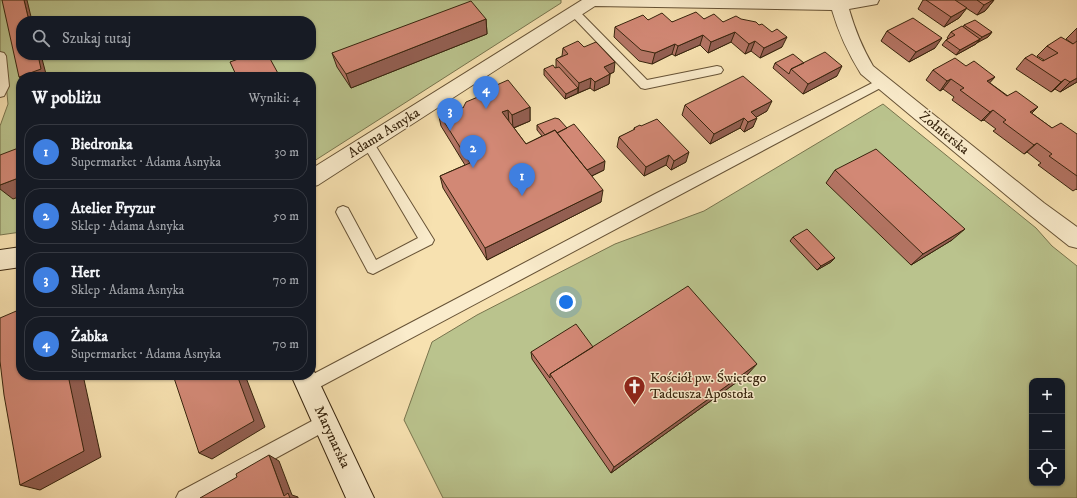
<!DOCTYPE html>
<html lang="pl">
<head>
<meta charset="utf-8">
<style>
	:root { --surface:#171b24; --page:#242831; --text:#f1f3f6; --muted:#9ea1a6; --line:#363941; --accent:#1a73e8 }
	body { margin:0; font-family:"IM FELL DW Pica",serif; background:var(--page); color:var(--text) }
	.controls { position:absolute; right:12px; bottom:12px; display:grid; overflow:hidden; border-radius:8px; box-shadow:0 1px 3px #0004 }
	.controls button { width:36px; height:36px; display:grid; place-items:center; padding:0; border:0; border-bottom:1px solid var(--line); background:var(--surface); color:var(--text); font:20px sans-serif }
	.you { position:absolute; left:566px; top:302px; width:14px; height:14px; margin:-10px; border:3px solid #fff; border-radius:50%; background:#1a73e8; box-shadow:0 0 0 6px #1a73e833 }
	.badge { display:grid; place-items:center; width:26px; height:26px; border-radius:50%; background:var(--accent); color:#fff; font-size:13px; font-weight:700 }
	.pin { position:absolute; translate:-50% -33px; filter:drop-shadow(0 1px 2px #0008) }
	.pin::after { content:''; position:absolute; top:21px; width:14px; height:12px; background:inherit; clip-path:polygon(0 0,100% 0,50% 100%) }
	.list { margin:0; padding:0; list-style:none }
	h2 { display:flex; justify-content:space-between; align-items:center; height:52px; margin:0; padding:0 16px; font-size:17px }
	h2 small { font-size:13px; font-weight:400; color:var(--muted) }
	.list li { display:grid; grid-template-columns:26px 1fr auto; gap:12px; align-items:center; box-sizing:border-box; height:56px; margin:0 8px 8px; padding:0 8px; border:1px solid var(--line); border-radius:16px }
	.list b { display:block; font-size:15px; white-space:nowrap }
	.list p { margin:0; font-size:13px; white-space:nowrap; color:var(--muted) }
	.list em { font-size:13px; font-style:normal; color:var(--muted) }
	.icon { flex:none; width:22px; height:22px; fill:none; stroke:currentColor; stroke-width:2; stroke-linecap:round; stroke-linejoin:round }
	.map { position:relative; flex:none; width:1077px; height:498px; overflow:hidden }
	.search { position:absolute; background:var(--surface); box-shadow:0 1px 3px #0004; left:16px; top:16px; width:300px; height:44px; display:flex; align-items:center; gap:10px; box-sizing:border-box; padding:0 14px; border-radius:16px; color:var(--muted); font-size:15px }
	.panel { position:absolute; background:var(--surface); box-shadow:0 1px 3px #0004; left:16px; top:72px; width:300px; height:308px; border-radius:16px }
	.map>svg:first-child { display:block }
</style>
</head>
<body>
<div class="map">
<svg width="1077" height="498" viewBox="0 0 1077 498">
	<rect width="100%" height="100%" fill="#f7e1b0"/>
	<filter id="stains"><feTurbulence type="fractalNoise" baseFrequency=".005" numOctaves="4"/><feColorMatrix values="0 0 0 0 .2 0 0 0 0 .09 0 0 0 0 .02 0 0 0 .5 -.17"/></filter>
	<radialGradient id="worn" r=".72"><stop offset=".6" stop-color="#630" stop-opacity="0"/><stop offset="1" stop-color="#630" stop-opacity=".3"/></radialGradient>
	<path fill="#bac38d" stroke="#78744d" fill-rule="evenodd" d="M0,0H561V3L311,163V77H21V232L0,235V126L8,104L5,73L0,74ZM21,21H311V55H21Z
		M883,104L1036,228L1052,246L1077,266V498H443L404,420L432,342L477,315L615,244L704,211ZM1032,381H1062V483H1032Z"/>
	<g fill="none" stroke-linecap="round" stroke-linejoin="round">
		<defs>
			<path id="lane" d="M574,9L578,10L647,80L717,66L721,67L723,70L721,73L717,74L645,89L641,88L570,14L569,12L570,10Z
				M0,52L4,53L6,56L9,86L4,96L0,97Z
				M882,78L886,79L888,82L886,85L314,390L308,393L302,390L300,385L302,380L655,194Z
				M368,138L372,140L434,240L432,244L373,274L368,272L338,216L336,212L338,208L343,206L348,208L376,260L418,238L362,143L364,140Z
				M325,414L331,416L333,422L331,428L203,498H176L179,492Z"/>
			<path id="street" d="M582,0H879L877,4L849,9C855,30 862,47 873,66L1044,203L1077,227V248L1069,246L1030,215L861,74C848,53 839,34 832,10L595,6L318,185L311,187V169Z"/>
			<path id="secondary" d="M21,247V267L0,270V250Z
				M311,366L312,367L374,498H346L291,375H311Z"/>
		</defs>
		<use href="#lane" stroke="#675336" stroke-width="2"/>
		<use href="#street" stroke="#675336" stroke-width="2"/>
		<use href="#secondary" stroke="#37240d" stroke-width="2"/>
		<use href="#lane" fill="#faeccc" fill-rule="evenodd"/>
		<use href="#street" fill="#faeccc" fill-rule="evenodd"/>
		<use href="#secondary" fill="#faeccc" fill-rule="evenodd"/>
	</g>
	<path fill="#b57565" stroke="#37240d" d="M923,0H994L985,11L977,15L966,8L959,18L944,27L918,9Z
		M486,19L487,34L351,88L337,67L332,53Z
		M704,19L723,22L782,47L760,58L751,51L745,54L731,42L708,53L700,45L675,56L672,54L652,64L639,61L614,37L615,27L648,20L672,22Z
		M964,25L992,32L988,37L977,42L976,44L956,55L942,45L946,40L948,39L947,38L951,32L963,27Z
		M1077,28V82L1060,92L1055,89L1051,92L1016,69L1025,58L1043,61L1044,60L1037,56L1047,46L1073,44L1066,39Z
		M887,31L935,48L909,62L881,41Z
		M584,47L614,72L610,74L609,84L594,91L590,88L565,99L544,75V69L556,68V59L562,56L563,48Z
		M775,63H804L837,76L803,94L773,68Z
		M933,70L990,83L1052,128L1077,134V190L1076,189L1073,191L1038,165L1041,163L1027,152L1024,154L993,131L996,129L984,120L981,121L952,100L954,97L943,89L940,91L926,80Z
		M490,88L530,107V121L514,128L526,144L542,136L537,130V125L604,170L592,176L601,202L487,260L443,188L440,176L465,165L441,126L438,112L463,108L491,91Z
		M685,105L767,111L756,117L753,127L744,132L740,128L710,144L682,115Z
		M641,126L686,162L671,170L666,165L644,176L617,147L619,137L634,130V128Z
		M835,170L952,240L911,265L826,183Z
		M793,237L835,258L831,262L817,270L790,241Z
		M593,347L748,374L611,473L532,359L531,352Z"/>
	<path fill="#935f52" stroke="#37240d" d="M24,0H27L32,21H29Z
		M989,0H994L985,11L977,15L984,5Z
		M967,8L959,18L944,27L951,17Z
		M486,19L487,34L351,88L346,74Z
		M735,32L731,42L708,53L711,42Z
		M992,32L988,37L977,43L982,37Z
		M703,35L700,45L675,56L678,46Z
		M787,37L782,47L760,58L764,48Z
		M942,38L935,48L909,62L916,52Z
		M980,39L976,44L956,55L960,50Z
		M755,41L751,51L745,54L749,44Z
		M675,44L672,54L652,64L655,53Z
		M38,55H41L46,74L39,77H21V79L19,77Z
		M615,62L614,72L603,77L604,67Z
		M842,66L837,76L803,94L808,84Z
		M610,74L609,84L594,91L595,82Z
		M995,77L986,87L987,81Z
		M591,78L590,88L578,93L579,83Z
		M1077,78V82L1060,92L1070,82Z
		M951,79L943,89L940,91L947,81Z
		M1065,79L1055,89L1051,92L1061,82Z
		M578,88V93L565,99L566,94Z
		M772,101L767,111L748,122L751,112Z
		M530,107V121L513,128L512,115Z
		M1038,107L1028,117L1030,112Z
		M508,110L509,123L502,112Z
		M993,110L984,120L981,121L990,112Z
		M744,118L740,128L710,144L714,134Z
		M757,118L753,127L744,132L748,122Z
		M1037,143L1027,152L1024,154L1034,145Z
		M689,152L686,162L671,170L674,161Z
		M669,155L666,165L644,176L646,167Z
		M605,161L604,170L583,180L584,171Z
		M21,177V196L13,199L0,189V185Z
		M603,190L601,202L487,260L485,248Z
		M965,229L952,240L911,265L923,254Z
		M835,258L831,262L817,270L821,266Z
		M757,364L748,374L611,473L614,467Z
		M68,375H83L101,457L40,490L20,485Z
		M237,375H245L265,427L212,459L199,453Z
		M269,455L279,461L292,495L298,497V498H290L284,496Z"/>
	<path fill="#d28875" stroke="#37240d" d="M2,0H24L29,21H21V55H38L41,69L19,77Z
		M926,0H955L967,8L951,17Z
		M977,0H993L984,5Z
		M471,1L486,19L346,74L332,53Z
		M696,12L704,19L714,14L723,22L736,16L741,19L756,22L759,25L762,24L772,32L777,29L787,37L764,48L755,41L749,44L735,32L711,42L703,35L678,46L675,44L655,53L641,50L615,27L643,15L648,20L662,13L672,22Z
		M913,18L942,38L916,52L887,31Z
		M975,20L992,32L982,37L964,25Z
		M962,26L980,39L960,50L946,40L955,35L951,32Z
		M1061,37L1073,44L1077,41V78L1070,82L1065,79L1061,82L1025,58L1032,54L1043,61L1058,53L1047,46Z
		M578,41L584,47L596,42L615,62L604,67L610,74L595,82L591,78L579,83L556,59L568,54L563,48Z
		M825,52L842,66L808,84L791,69Z
		M793,54L804,63L791,69L789,74L775,63Z
		M249,55H268L280,77H237L230,62Z
		M955,58L966,66L974,61L995,77L987,81L1007,96L1016,91L1038,107L1030,112L1052,128L1061,123L1077,134V176L1049,156L1052,154L1037,143L1034,145L1003,122L1006,120L993,110L990,112L960,90L964,88L951,79L947,81L933,70Z
		M553,65L555,68L559,67L578,88L566,94L544,69Z
		M743,76L772,101L751,112L757,118L748,122L744,118L714,134L685,105Z
		M508,80L530,107L512,115L508,110L502,112L526,144L555,130L603,190L485,248L440,176L470,163L438,112L454,106L463,108L466,102L492,91L490,88Z
		M555,118L559,119L567,128L557,133L555,130L545,135L537,125Z
		M657,119L689,152L674,161L669,155L646,167L619,137L635,129L634,128L640,125L641,126Z
		M574,124L605,161L587,170L557,133Z
		M21,147V177L0,185V155Z
		M876,149L965,229L923,254L835,170Z
		M807,229L835,258L821,266L793,237Z
		M688,286L757,364L614,467L550,374Z
		M21,309V375H68L84,451L20,485L4,395L0,361V318Z
		M576,324L593,347L550,374V378L531,352Z
		M173,375H237L254,421L199,453Z
		M269,455L284,496L288,493L290,498H200L237,477L236,474Z"/>
	<defs>
		<symbol id="church-pin" viewBox="-11 -11 22 30"><path d="M0 17L-7.5 6A9.5 9.5 0 1 1 7.5 6Z" fill="#8f2418" stroke="#faeccc"/><path d="M-1.2-6h2.4v3.5h3.3v2.4h-3.3V6h-2.4V-.1h-3.3v-2.4h3.3Z" fill="#fff"/></symbol>
	</defs>
	<g fill-rule="evenodd">
		<use href="#church-pin" x="622" y="374" width="25" height="34"/>
	</g>
	<g text-anchor="middle" dominant-baseline="central" stroke-width="3" stroke-linejoin="round" paint-order="stroke">
		<g font-size="14" fill="#37240d" stroke="#faeccc">
			<text transform="translate(384 133) rotate(-32)">Adama Asnyka</text>
			<text transform="translate(944 133) rotate(39)">Żołnierska</text>
			<text transform="translate(332 437) rotate(65)">Marynarska</text>
		</g>
		<g font-size="14" fill="#37240d" stroke="#faeccc" text-anchor="start">
			<text x="650" y="378">Kościół pw. Świętego<tspan x="650" dy="16">Tadeusza Apostoła</tspan></text>
		</g>
	</g>
	<rect width="100%" height="100%" filter="url(#stains)"/>
	<rect width="100%" height="100%" fill="url(#worn)"/>
</svg>
<div class="controls">
<button>+</button>
<button>−</button>
<button><svg class="icon" aria-label="locate" viewBox="0 0 24 24"><circle cx="12" cy="12" r="6"/><path d="M12 2v4M12 18v4M2 12h4M18 12h4"/></svg></button>
</div>
<div class="you"></div>
<div class="pin badge" style="left:522px;top:196px;background:#3f7fe0">1</div>
<div class="pin badge" style="left:473px;top:168px;background:#3f7fe0">2</div>
<div class="pin badge" style="left:450px;top:131px;background:#3f7fe0">3</div>
<div class="pin badge" style="left:486px;top:109px;background:#3f7fe0">4</div>
<div class="search"><svg class="icon" aria-label="search" viewBox="0 0 24 24"><circle cx="10" cy="10" r="6"/><path d="M15 15l6 6"/></svg>Szukaj tutaj</div>
<section class="panel">
<h2>W pobliżu<small>Wyniki: 4</small></h2>
<ul class="list">
<li><span class="badge" style="background:#3f7fe0">1</span><div><b>Biedronka</b><p>Supermarket · Adama Asnyka</p></div><em>30 m</em></li>
<li><span class="badge" style="background:#3f7fe0">2</span><div><b>Atelier Fryzur</b><p>Sklep · Adama Asnyka</p></div><em>50 m</em></li>
<li><span class="badge" style="background:#3f7fe0">3</span><div><b>Hert</b><p>Sklep · Adama Asnyka</p></div><em>70 m</em></li>
<li><span class="badge" style="background:#3f7fe0">4</span><div><b>Żabka</b><p>Supermarket · Adama Asnyka</p></div><em>70 m</em></li>
</ul>
</section>
</div>
</body>
</html>
